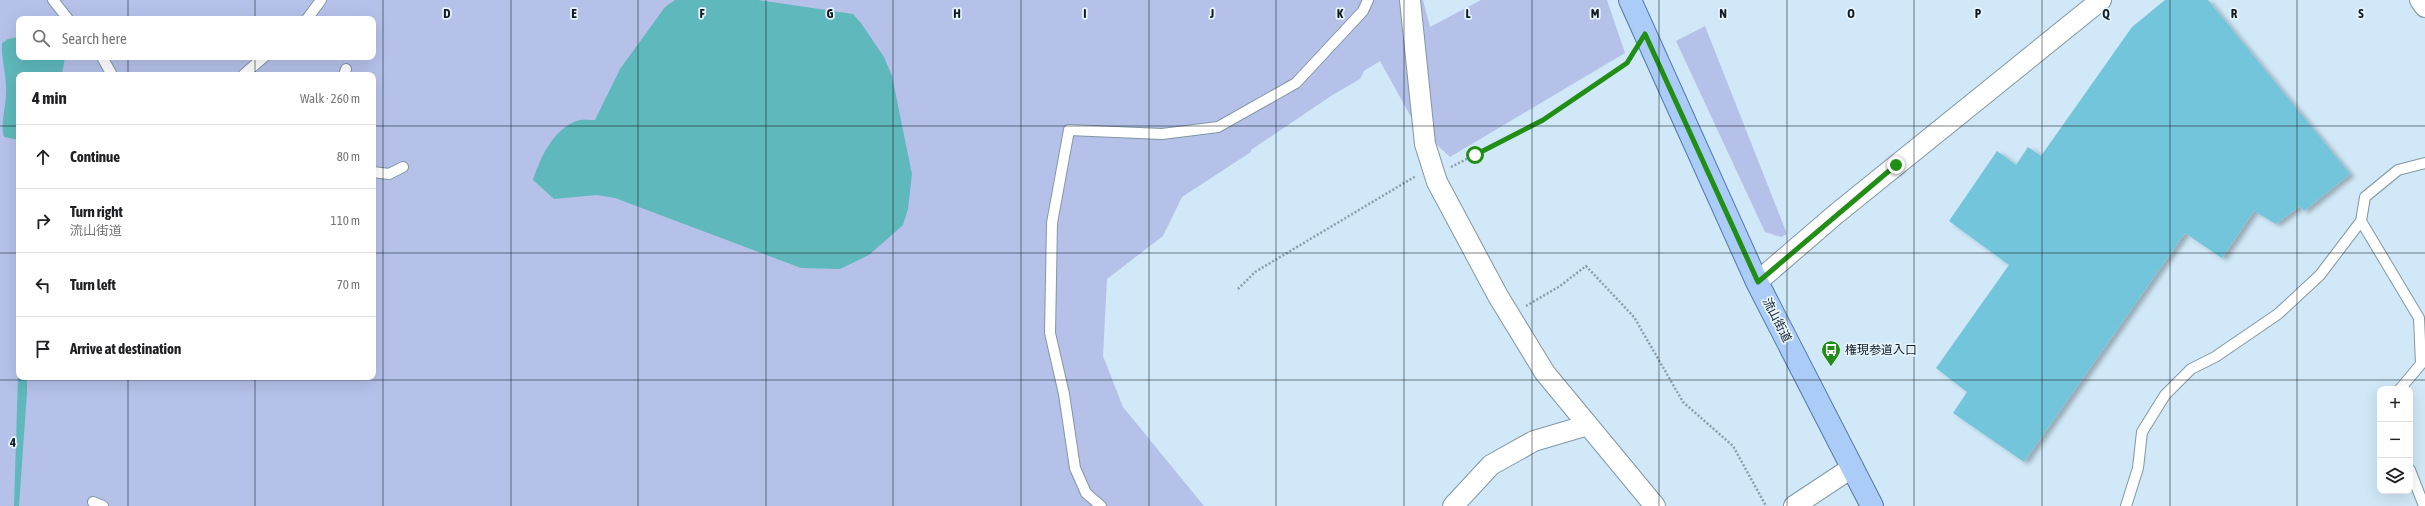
<!DOCTYPE html>
<html lang="en">
<head>
<meta charset="utf-8">
<style>
	:root { --surface:#fff; --page:#f2f2f2; --text:#202124; --muted:#757577; --line:#e0e0e0 }
	body { margin:0; font-family:"Asap Condensed","Noto Sans JP",sans-serif; background:var(--page); color:var(--text) }
	.controls { position:absolute; right:12px; bottom:12px; display:grid; overflow:hidden; border-radius:8px; box-shadow:0 4px 16px #0002 }
	.controls button { width:36px; height:36px; display:grid; place-items:center; padding:0; border:0; border-bottom:1px solid var(--line); background:var(--surface); color:var(--text); font:20px sans-serif }
	.stop { position:absolute; width:12px; height:12px; margin:-9px; border:3px solid #218f16; border-radius:50%; background:#fff }
	.stop.end { background:#218f16; border-color:#fff; box-shadow:0 1px 4px #0008 }
	.list { margin:0; padding:0; list-style:none }
	h2 { display:flex; justify-content:space-between; align-items:center; height:52px; margin:0; padding:0 16px; font-size:17px }
	h2 small { font-size:13px; font-weight:400; color:var(--muted) }
	.list li { display:grid; grid-template-columns:26px 1fr auto; gap:12px; align-items:center; box-sizing:border-box; height:64px; padding:0 16px; border-top:1px solid var(--line) }
	.list b { display:block; font-size:15px; white-space:nowrap }
	.list p { margin:0; font-size:13px; white-space:nowrap; color:var(--muted) }
	.list em { font-size:13px; font-style:normal; color:var(--muted) }
	.icon { flex:none; width:22px; height:22px; fill:none; stroke:currentColor; stroke-width:2; stroke-linecap:round; stroke-linejoin:round }
	.map { position:relative; flex:none; width:2425px; height:506px; overflow:hidden }
	.search { position:absolute; background:var(--surface); box-shadow:0 4px 16px #0002; left:16px; top:16px; width:360px; height:44px; display:flex; align-items:center; gap:10px; box-sizing:border-box; padding:0 14px; border-radius:8px; color:var(--muted); font-size:15px }
	.panel { position:absolute; background:var(--surface); box-shadow:0 4px 16px #0002; left:16px; top:72px; width:360px; height:308px; border-radius:8px }
	.map>svg:first-child { display:block }
</style>
</head>
<body>
<div class="map">
<svg width="2425" height="506" viewBox="0 0 2425 506">
	<defs>
		<filter id="shadow"><feDropShadow dx="4.5" dy="2.5" stdDeviation="2" flood-color="#0004"/></filter>
	</defs>
	<rect width="100%" height="100%" fill="#d0e8f7"/>
	<path fill="#b6c1ea" fill-rule="evenodd" d="M0,0H1423L1430,27L1481,0H1607L1625,53L1450,157L1416,126L1380,61L1364,71L1360,79L1331,96L1251,150V152L1182,197L1163,236L1107,279L1103,356L1123,407L1204,506H0ZM19,19H373V57H19ZM19,75H373V377H19Z
		M1705,26L1787,234L1781,237L1765,232L1676,41Z"/>
	<path fill="#5fb8bb" d="M675,0H758L853,14L861,23L884,57L892,76L912,174L908,209L903,225L869,255L840,269L801,268L615,198L597,195L554,199L533,180C540,158 553,130 576,121C582,119 590,120 595,120L620,69L665,7Z
		M19,37V57H65L62,75H19V140L4,137C0,125 6,107 6,93C7,76 1,60 2,43L8,39Z
		M19,344V377H27V392L19,506H14Z"/>
	<path fill="#73c5db" filter="url(#shadow)" d="M2165,0H2208L2350,174L2304,211L2300,206L2276,224L2254,211L2222,258L2185,233L2024,462L1953,413L1967,392L1936,368L2009,265L1949,221L1997,151L2016,165L2028,147L2041,156L2132,27Z"/>
	<g fill="none" stroke-linecap="round" stroke-linejoin="round">
		<defs>
			<path id="service" d="M53,0L68,19
				M307,19L321,0
				M102,57L112,75
				M243,75L264,57
				M344,75L346,69
				M373,172L389,174L403,167
				M2361,221L2419,318L2421,364L2400,389
				M2410,470L2424,506
				M93,502L103,506
				M1101,506L1086,493L1075,468L1064,394L1050,333L1052,223L1069,130L1162,134L1218,127L1296,83L1363,11L1368,0
				M2126,506L2138,468L2142,432L2165,395L2191,369L2215,357L2278,314L2320,275L2361,221L2365,197L2398,170L2425,163"/>
			<path id="minor" d="M1410,0L1425,144L1437,182L1498,296L1545,373L1655,506
				M2420,0L2425,7
				M1757,282L1836,214L2101,0
				M1453,506L1491,465L1534,441L1588,425
				M1794,506L1853,467"/>
			<path id="primary" d="M1630,0L1757,282L1872,506"/>
		</defs>
		<use href="#service" stroke="#8097a5" stroke-width="12"/>
		<use href="#minor" stroke="#8097a5" stroke-width="22"/>
		<use href="#primary" stroke="#5078a8" stroke-width="24"/>
		<path stroke="#8c9eaa" stroke-width="2.5" stroke-dasharray="2 2" stroke-linecap="butt" d="M1451,167L1543,120L1627,63L1633,53
			M1238,289L1255,272L1416,176
			M1526,306L1560,286L1586,266L1634,317L1683,402L1733,446L1766,506"/>
		<use href="#service" stroke="#fff" stroke-width="10"/>
		<use href="#minor" stroke="#fff" stroke-width="20"/>
		<use href="#primary" stroke="#aaccf6" stroke-width="22"/>
	</g>
	<g fill="none" stroke-linecap="round" stroke-linejoin="round">
		<path stroke="#218f16" stroke-width="5" d="M1475,155L1543,120L1627,63L1645,34L1758,282L1896,165"/>
	</g>
	<path fill="none" stroke="#131b21" stroke-width="1" stroke-opacity="0.55" d="M128,0V19M255,0V19M383,0V506M511,0V506M638,0V506M766,0V506M893,0V506M1021,0V506M1149,0V506M1276,0V506M1404,0V506M1532,0V506M1659,0V506M1787,0V506M1914,0V506M2042,0V506M2170,0V506M2297,0V506M128,57V75M255,57V75M0,126H19M373,126H2425M0,253H19M373,253H2425M128,377V506M255,377V506M0,380H2425"/>
	<defs>
		<symbol id="bus-pin" viewBox="-11 -11 22 30"><path d="M0 17L-7.5 6A9.5 9.5 0 1 1 7.5 6Z" fill="#218f16" stroke="#e5f4fd"/><path d="M-5-6H5V4H4V6H2V4H-2V6H-4V4H-5ZM-3.5-4V0h7V-4ZM-3.5 1.2v1.5H-2V1.2ZM2 1.2v1.5H3.5V1.2Z" fill="#fff"/></symbol>
	</defs>
	<g fill-rule="evenodd">
		<use href="#bus-pin" x="1820" y="339" width="22" height="30"/>
	</g>
	<g text-anchor="middle" dominant-baseline="central" stroke-width="3.5" stroke-linejoin="round" paint-order="stroke">
		<g font-size="12" fill="#131b21" stroke="#e5f4fd">
			<text transform="translate(1777 320) rotate(63)">流山街道</text>
		</g>
		<g font-size="12" fill="#131b21" stroke="#e5f4fd" text-anchor="start">
			<text x="1845" y="350">権現参道入口</text>
		</g>
	</g>
	<g font-size="13" text-anchor="middle" font-weight="bold" fill="#131b21" stroke="#e5f4fd" stroke-width="3.5" stroke-linejoin="round" paint-order="stroke">
		<text x="447" y="18">D</text>
		<text x="574" y="18">E</text>
		<text x="702" y="18">F</text>
		<text x="830" y="18">G</text>
		<text x="957" y="18">H</text>
		<text x="1085" y="18">I</text>
		<text x="1212" y="18">J</text>
		<text x="1340" y="18">K</text>
		<text x="1468" y="18">L</text>
		<text x="1595" y="18">M</text>
		<text x="1723" y="18">N</text>
		<text x="1851" y="18">O</text>
		<text x="1978" y="18">P</text>
		<text x="2106" y="18">Q</text>
		<text x="2234" y="18">R</text>
		<text x="2361" y="18">S</text>
		<text x="13" y="447">4</text>
	</g>
</svg>
<div class="controls">
<button>+</button>
<button>−</button>
<button><svg class="icon" aria-label="layers" viewBox="0 0 24 24"><path d="M12 4l9 5-9 5-9-5zM3 14l9 5 9-5"/></svg></button>
</div>
<div class="stop" style="left:1475px;top:155px"></div>
<div class="stop end" style="left:1896px;top:165px"></div>
<div class="search"><svg class="icon" aria-label="search" viewBox="0 0 24 24"><circle cx="10" cy="10" r="6"/><path d="M15 15l6 6"/></svg>Search here</div>
<section class="panel">
<h2>4 min<small>Walk · 260 m</small></h2>
<ul class="list">
<li><svg class="icon" aria-label="ahead" viewBox="0 0 24 24"><path d="M12 20V5M6 11l6-6 6 6"/></svg><div><b>Continue</b></div><em>80 m</em></li>
<li><svg class="icon" aria-label="right" viewBox="0 0 24 24"><path d="M7 20v-9h11M14 6l5 5-5 5"/></svg><div><b>Turn right</b><p>流山街道</p></div><em>110 m</em></li>
<li><svg class="icon" aria-label="left" viewBox="0 0 24 24"><path d="M17 20v-9H6M10 6l-5 5 5 5"/></svg><div><b>Turn left</b></div><em>70 m</em></li>
<li><svg class="icon" aria-label="arrive" viewBox="0 0 24 24"><path d="M6 21V4h12l-3 4 3 4H6"/></svg><div><b>Arrive at destination</b></div></li>
</ul>
</section>
</div>
</body>
</html>
